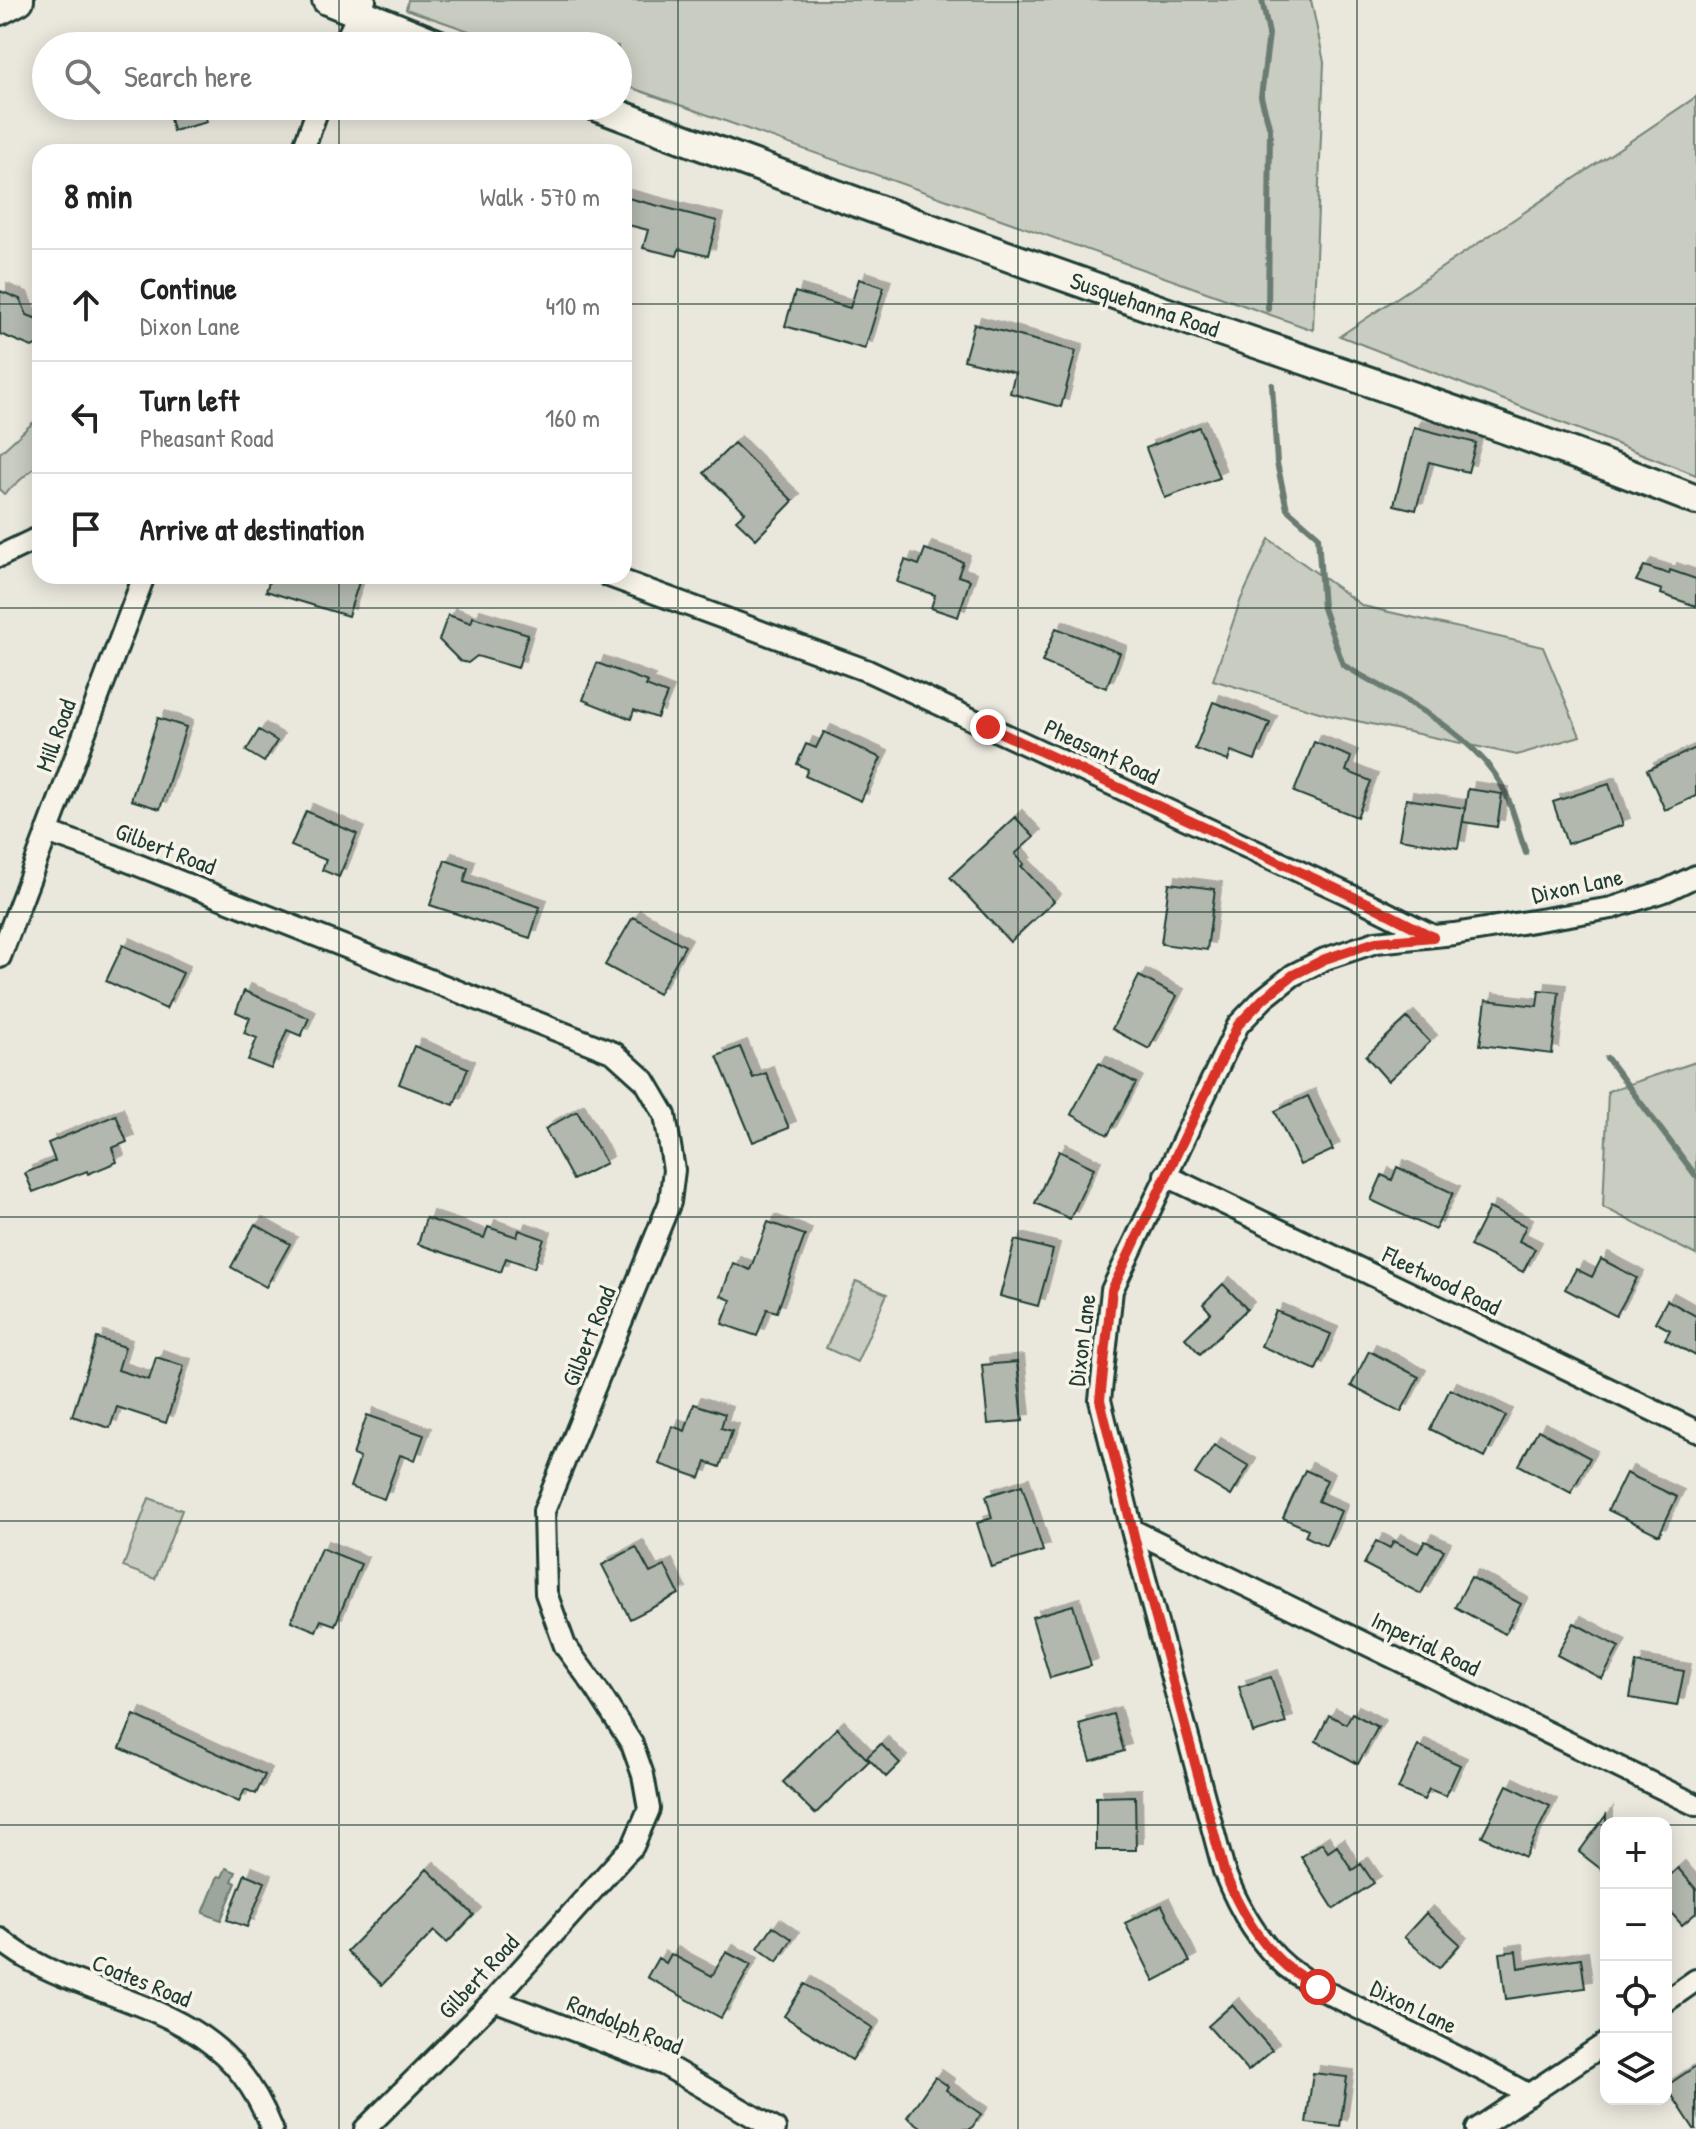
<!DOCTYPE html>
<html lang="en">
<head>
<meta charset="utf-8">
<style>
	:root { --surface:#fff; --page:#f6f6f6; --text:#222; --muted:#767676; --line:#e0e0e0 }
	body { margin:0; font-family:"Patrick Hand",sans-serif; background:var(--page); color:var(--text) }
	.controls { position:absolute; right:24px; bottom:24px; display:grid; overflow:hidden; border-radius:16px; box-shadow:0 4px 20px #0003 }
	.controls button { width:72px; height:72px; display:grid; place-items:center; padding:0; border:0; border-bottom:2px solid var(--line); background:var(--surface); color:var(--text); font:40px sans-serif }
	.stop { position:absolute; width:24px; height:24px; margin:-18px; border:6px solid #d93025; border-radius:50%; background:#fff }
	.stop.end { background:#d93025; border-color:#fff; box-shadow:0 2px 8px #0008 }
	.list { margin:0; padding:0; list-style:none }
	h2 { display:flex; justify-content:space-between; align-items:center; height:104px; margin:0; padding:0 32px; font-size:34px }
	h2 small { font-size:26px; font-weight:400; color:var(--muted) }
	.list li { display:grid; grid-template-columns:52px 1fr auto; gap:24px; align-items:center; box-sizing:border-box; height:112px; padding:0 32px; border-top:2px solid var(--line) }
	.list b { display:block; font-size:30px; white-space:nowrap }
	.list p { margin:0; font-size:26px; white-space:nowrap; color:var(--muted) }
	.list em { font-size:26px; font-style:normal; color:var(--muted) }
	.icon { flex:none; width:44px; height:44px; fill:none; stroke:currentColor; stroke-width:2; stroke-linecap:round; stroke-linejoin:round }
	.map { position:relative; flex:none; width:1696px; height:2129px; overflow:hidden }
	.search { position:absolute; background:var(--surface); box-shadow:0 4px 20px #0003; left:32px; top:32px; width:600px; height:88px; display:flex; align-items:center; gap:20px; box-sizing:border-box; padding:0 28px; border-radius:44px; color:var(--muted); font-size:30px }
	.panel { position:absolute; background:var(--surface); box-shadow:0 4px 20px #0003; left:32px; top:144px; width:600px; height:440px; border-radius:24px }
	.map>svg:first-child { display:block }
</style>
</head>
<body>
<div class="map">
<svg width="1696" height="2129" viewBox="0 0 1696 2129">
	<defs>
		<filter id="shadow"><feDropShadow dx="7" dy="-7" stdDeviation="0" flood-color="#0004"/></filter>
	</defs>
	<rect width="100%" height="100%" fill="#eae8dd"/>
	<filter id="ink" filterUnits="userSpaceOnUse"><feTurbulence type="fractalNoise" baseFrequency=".0125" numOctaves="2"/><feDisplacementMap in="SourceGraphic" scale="16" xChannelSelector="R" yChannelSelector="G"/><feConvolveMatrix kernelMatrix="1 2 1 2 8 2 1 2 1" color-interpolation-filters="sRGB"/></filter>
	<g filter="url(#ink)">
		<path fill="#c8ccc1" stroke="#74847a" stroke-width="2" d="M408,0H1311L1324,62L1313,330L618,83V46H512L406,9Z
			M1696,97V475L1340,336Z
			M36,420L40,425V463L4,494L0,490V453Z
			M1269,539L1363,606L1543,647L1580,736L1517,755L1329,715L1213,680L1241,599Z
			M1696,1062V1255L1603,1207L1608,1091Z
			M856,1281L887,1294L857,1362L826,1348Z
			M149,1498L182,1510L155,1579L123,1567Z"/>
		<path fill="#9ca69c" stroke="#6a7c72" stroke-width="2" d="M226,1868L236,1872L232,1881L236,1883L221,1920L203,1913L218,1876L222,1877Z"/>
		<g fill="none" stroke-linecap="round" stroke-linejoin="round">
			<path stroke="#6a7c72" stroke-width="6" d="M1262,0L1269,34L1261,97L1270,129L1268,309
				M1272,385L1277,463L1287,509L1318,536L1323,608L1343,665C1397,697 1479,733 1506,794C1514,812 1519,833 1526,853
				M1607,1058L1696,1176"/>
		</g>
		<path fill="#b2b8ae" stroke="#1f3d34" stroke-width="2" filter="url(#shadow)" d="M167,106H203L207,122L173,131Z
			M624,197L717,221L708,256L679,249L677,256L643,248L648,230L624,224Z
			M859,279L884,287L865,349L785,326L795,292L850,308Z
			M0,291L20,299L27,315L40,320V343L32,347L0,334Z
			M974,324L1076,351L1061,407L1010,393L1015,373L964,360Z
			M1199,427L1219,478L1165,498L1146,448Z
			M1414,427L1476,443L1468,472L1429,462L1416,510L1394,505Z
			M734,443L793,501L756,539L736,520L745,512L704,473Z
			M925,549L963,562L958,576L970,580L958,617L931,608L935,595L897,582L905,560L919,565Z
			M1644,566L1669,574L1670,570L1696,579V606L1661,594L1662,590L1636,581Z
			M271,576H349L360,579L348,616L266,591Z
			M448,615L471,623L473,617L528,634L518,668L477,656L468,663L460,661L439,640Z
			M1056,628L1120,653L1106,688L1042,662Z
			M597,663L648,682L646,686L667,694L657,718L634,710L631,719L583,700Z
			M1213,702L1270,723L1255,760L1231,751L1228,761L1195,749Z
			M158,718L186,727L160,809L131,800Z
			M259,730L277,741L264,762L246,751Z
			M824,732L881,758L861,801L805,776L808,769L797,764L806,744L816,748Z
			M1314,742L1351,757L1346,771L1371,781L1357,817L1294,792Z
			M1696,748V796L1665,810L1647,770Z
			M1609,784L1623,825L1567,844L1553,802Z
			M1468,789L1502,794L1497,827L1463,822Z
			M1406,799L1465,808L1458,848L1399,839Z
			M306,811L357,834L339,877L322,870L326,860L291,846Z
			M1015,817L1034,837L1015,854L1024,864L1021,866L1054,901L1010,942L950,877Z
			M445,860L468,868L464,882L540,907L530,938L430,905Z
			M1169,883L1215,889L1207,950L1161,944Z
			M633,917L685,946L658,994L605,965Z
			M123,945L183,973L166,1009L106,981Z
			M1139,976L1177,996L1149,1049L1112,1029Z
			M1539,990L1559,992L1552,1054L1480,1045L1486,1000L1537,1006Z
			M244,991L309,1018L301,1036L287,1030L271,1069L248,1060L257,1038L244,1033L250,1018L236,1012Z
			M1407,1018L1430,1042L1388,1081L1366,1056Z
			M414,1046L468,1068L454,1105L399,1084Z
			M740,1047L753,1078L766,1073L789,1128L753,1142L717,1056Z
			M1099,1063L1136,1083L1108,1135L1071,1114Z
			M1308,1096L1333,1150L1300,1165L1275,1111Z
			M577,1111L606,1163L573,1180L545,1129Z
			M116,1115L127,1142L112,1148L117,1162L88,1174L87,1171L33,1192L25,1173L55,1161L48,1143Z
			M1059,1151L1094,1168L1070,1219L1035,1203Z
			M1397,1167L1453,1193L1435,1230L1371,1200L1382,1175L1392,1180Z
			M1489,1208L1526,1226L1519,1241L1535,1249L1523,1272L1470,1246Z
			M426,1218L484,1238L488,1227L517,1237L519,1230L544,1239L534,1268L506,1258L501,1272L418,1244Z
			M768,1222L805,1235L777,1312L767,1309L757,1336L722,1324L731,1300L721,1296L733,1263L750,1270Z
			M255,1224L290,1244L266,1287L231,1267Z
			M1015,1240L1053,1250L1038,1306L1000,1296Z
			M1601,1259L1637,1278L1616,1316L1565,1289L1576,1269L1592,1277Z
			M1223,1284L1247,1309L1200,1354L1185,1338L1211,1313L1203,1304Z
			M1667,1300L1696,1316V1356L1665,1339L1670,1330L1655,1322Z
			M1276,1311L1331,1334L1316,1370L1261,1346Z
			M97,1338L125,1347L118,1370L149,1380L156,1357L184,1366L166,1423L117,1407L110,1428L72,1416Z
			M1369,1351L1419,1377L1401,1412L1351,1386Z
			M1017,1362L1023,1421L988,1424L982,1365Z
			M1450,1389L1506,1416L1485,1457L1430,1429Z
			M694,1404L725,1414L721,1428L732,1431L720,1467L706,1462L700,1478L659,1464L672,1426L685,1431Z
			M367,1415L424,1435L415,1460L400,1455L384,1499L350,1487L360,1458L353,1455Z
			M1538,1430L1590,1458L1571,1493L1519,1465Z
			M1214,1445L1249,1466L1231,1496L1195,1474Z
			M1305,1470L1327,1480L1318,1501L1341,1511L1326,1546L1305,1536L1308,1529L1283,1518Z
			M1626,1473L1677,1497L1659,1535L1608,1510Z
			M1022,1485L1043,1551L991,1567L977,1523L992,1518L986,1496Z
			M1376,1541L1390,1548L1394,1541L1418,1553L1425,1541L1444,1550L1421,1594L1364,1564Z
			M636,1547L650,1573L665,1566L679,1594L630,1619L602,1565Z
			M321,1548L361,1564L335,1625L321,1620L316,1631L291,1621Z
			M1471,1577L1521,1604L1505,1634L1455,1607Z
			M1073,1605L1091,1666L1050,1678L1032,1617Z
			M1574,1623L1619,1647L1602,1679L1557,1655Z
			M1636,1663L1684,1671L1677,1706L1630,1698Z
			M1271,1677L1286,1723L1253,1733L1239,1687Z
			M1352,1713L1378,1727L1358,1764L1316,1741L1329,1715L1346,1724Z
			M1113,1714L1124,1751L1091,1761L1079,1724Z
			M134,1715L265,1775L256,1794L245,1789L239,1802L120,1748Z
			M837,1728L869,1761L815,1814L783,1782Z
			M881,1744L900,1763L886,1777L867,1757Z
			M1418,1746L1460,1765L1446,1796L1429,1789L1424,1800L1398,1789Z
			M1507,1785L1550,1806L1525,1857L1482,1836Z
			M1135,1796L1136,1850H1096V1797Z
			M1606,1815V1873L1579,1852Z
			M1322,1843L1328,1852L1337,1846L1352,1870L1361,1864L1374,1883L1334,1909L1301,1857Z
			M1678,1868L1696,1889V1913L1682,1925L1666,1907V1879Z
			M427,1869L474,1915L447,1943L434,1931L382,1985L347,1951Z
			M245,1874L265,1882L247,1927L227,1920Z
			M1162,1905L1190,1962L1154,1981L1125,1923Z
			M1426,1913L1460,1944L1439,1968L1404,1937Z
			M773,1926L792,1939L777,1962L758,1948Z
			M1516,1951L1518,1968L1581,1958L1585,1988L1506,1999L1500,1953Z
			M726,1952L751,1965L721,2018L647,1977L658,1958L666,1963L671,1954L712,1976Z
			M805,1984L873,2028L852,2060L784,2016Z
			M1232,2005L1272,2050L1248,2071L1208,2026Z
			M1696,2066V2129H1694L1666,2086Z
			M1313,2073L1347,2077L1340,2127L1306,2123Z
			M935,2077L948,2086L946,2090L981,2114L971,2129H924L907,2117Z"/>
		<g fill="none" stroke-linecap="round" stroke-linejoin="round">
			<defs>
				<path id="street" d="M343,46L365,0
					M302,152L319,106
					M0,556L40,537
					M609,576L868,671L1367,903L1433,936
					M47,832L115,856L614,1053L645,1081L665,1115L674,1170L670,1202L544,1511L546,1593L565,1646L596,1688L632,1744L643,1775L649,1809L633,1846L625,1854L494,2000L365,2129
					M0,957L144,576
					M1165,1175L1696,1431
					M1132,1530L1696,1805
					M0,1939C27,1962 59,1975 92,1987C176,2018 237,2039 272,2129
					M494,2000L665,2065L775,2129
					M1666,2001L1696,1980
					M1529,2095C1481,2068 1432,2044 1383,2020C1351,2004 1315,1989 1287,1967C1257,1942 1238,1907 1224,1871L1132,1530L1100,1400L1112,1290L1238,1025L1264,998L1293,975L1325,959L1376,942L1454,934L1612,908L1667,890L1696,876
					M1477,2129L1606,2043"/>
				<path id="secondary" d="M327,0L442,46
					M0,10L19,0
					M596,106C784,177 975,245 1165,312C1342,373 1521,431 1696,500"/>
			</defs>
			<use href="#street" stroke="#1f3d34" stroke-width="26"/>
			<use href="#secondary" stroke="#1f3d34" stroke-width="34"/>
			<use href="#street" stroke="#f7f3e8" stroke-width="20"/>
			<use href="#secondary" stroke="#f7f3e8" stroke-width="28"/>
		</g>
	</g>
	<g fill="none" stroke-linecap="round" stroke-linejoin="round" filter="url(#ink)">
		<path stroke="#d93025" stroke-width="10" d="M988,727L1367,903L1433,937L1376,942L1325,959L1293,975L1264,998L1238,1025L1112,1290L1100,1400L1137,1548L1224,1871C1238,1907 1257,1941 1286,1966C1296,1974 1308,1980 1318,1987"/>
	</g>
	<path fill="none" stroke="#1f3d34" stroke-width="2" stroke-opacity="0.55" d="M339,0V46M678,0V2129M1018,0V2129M1357,0V2129M339,106V152M0,304H40M624,304H1696M339,576V2129M0,608H1696M0,912H1696M0,1217H1696M0,1521H1696M0,1825H1606M1666,1825H1696"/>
	<g text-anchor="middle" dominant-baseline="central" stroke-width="7" stroke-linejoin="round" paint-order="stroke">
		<g font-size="24" fill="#1f3d34" stroke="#f7f3e8">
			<text transform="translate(1145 304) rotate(19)">Susquehanna Road</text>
			<text transform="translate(55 735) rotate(-70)">Mill Road</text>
			<text transform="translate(1102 751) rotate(25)">Pheasant Road</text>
			<text transform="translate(166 848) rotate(21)">Gilbert Road</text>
			<text transform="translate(1577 885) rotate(-12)">Dixon Lane</text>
			<text transform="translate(1442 1280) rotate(26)">Fleetwood Road</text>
			<text transform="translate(588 1336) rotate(-68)">Gilbert Road</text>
			<text transform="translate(1081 1340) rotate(-83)">Dixon Lane</text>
			<text transform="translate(1426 1643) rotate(26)">Imperial Road</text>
			<text transform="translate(478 1976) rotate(-47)">Gilbert Road</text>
			<text transform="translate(142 1980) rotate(22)">Coates Road</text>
			<text transform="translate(1414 2006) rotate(26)">Dixon Lane</text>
			<text transform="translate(625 2024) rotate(22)">Randolph Road</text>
		</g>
	</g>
</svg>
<div class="controls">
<button>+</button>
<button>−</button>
<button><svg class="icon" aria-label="locate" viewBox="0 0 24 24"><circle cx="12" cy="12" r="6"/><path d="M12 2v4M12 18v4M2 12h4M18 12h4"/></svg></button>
<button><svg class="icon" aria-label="layers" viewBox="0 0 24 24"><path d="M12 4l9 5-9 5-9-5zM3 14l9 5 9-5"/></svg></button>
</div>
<div class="stop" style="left:1318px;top:1987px"></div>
<div class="stop end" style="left:988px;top:727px"></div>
<div class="search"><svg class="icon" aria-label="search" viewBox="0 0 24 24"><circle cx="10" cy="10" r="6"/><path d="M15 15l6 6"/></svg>Search here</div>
<section class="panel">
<h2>8 min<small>Walk · 570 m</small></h2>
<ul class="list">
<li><svg class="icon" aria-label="ahead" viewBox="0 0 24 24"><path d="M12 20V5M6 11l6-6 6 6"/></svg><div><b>Continue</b><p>Dixon Lane</p></div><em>410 m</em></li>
<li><svg class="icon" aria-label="left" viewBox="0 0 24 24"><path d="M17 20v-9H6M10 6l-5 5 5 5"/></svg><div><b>Turn left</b><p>Pheasant Road</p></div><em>160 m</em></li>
<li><svg class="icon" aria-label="arrive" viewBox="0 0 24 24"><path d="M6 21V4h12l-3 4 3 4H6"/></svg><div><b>Arrive at destination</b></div></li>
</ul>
</section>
</div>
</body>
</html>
